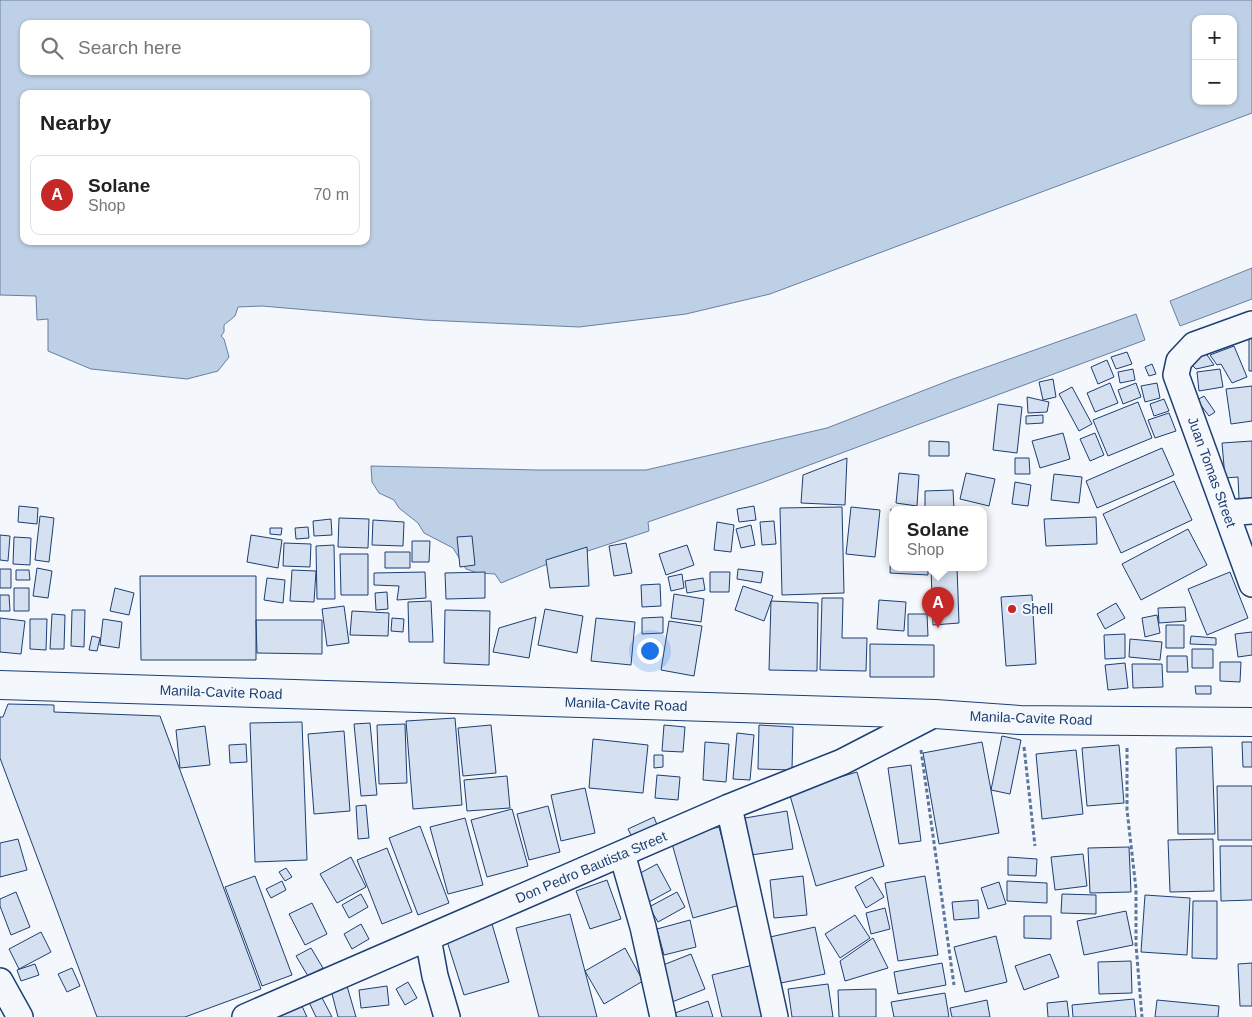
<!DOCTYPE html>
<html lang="en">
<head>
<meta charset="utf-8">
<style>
	:root { --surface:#fff; --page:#f2f2f2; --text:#222; --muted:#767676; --line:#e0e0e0; --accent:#c62828 }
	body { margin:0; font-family:Arial,sans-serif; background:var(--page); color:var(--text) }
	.controls { position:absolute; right:15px; top:15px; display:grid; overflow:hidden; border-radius:10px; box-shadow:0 1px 4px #0004 }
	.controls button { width:45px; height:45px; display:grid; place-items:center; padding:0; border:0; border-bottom:1px solid var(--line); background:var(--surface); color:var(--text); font:25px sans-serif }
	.you { position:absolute; left:649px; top:650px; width:18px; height:18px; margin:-12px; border:4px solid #fff; border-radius:50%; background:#1a73e8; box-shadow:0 0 0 8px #1a73e833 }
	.badge { display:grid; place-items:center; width:32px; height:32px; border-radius:50%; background:var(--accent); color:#fff; font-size:16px; font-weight:700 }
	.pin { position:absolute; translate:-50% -41px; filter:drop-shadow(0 1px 2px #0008) }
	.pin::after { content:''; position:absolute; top:26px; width:18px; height:15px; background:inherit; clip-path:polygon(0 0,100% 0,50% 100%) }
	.popup { position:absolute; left:889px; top:506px; width:98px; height:65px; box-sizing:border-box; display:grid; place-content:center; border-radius:10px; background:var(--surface); filter:drop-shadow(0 1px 4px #0005); font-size:16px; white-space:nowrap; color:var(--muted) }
	.popup b { font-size:19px; color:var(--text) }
	.popup::after { content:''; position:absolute; left:50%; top:100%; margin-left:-10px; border:10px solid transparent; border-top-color:var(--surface) }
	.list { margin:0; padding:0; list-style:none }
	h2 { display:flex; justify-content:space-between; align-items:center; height:65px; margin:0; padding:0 20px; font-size:21px }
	h2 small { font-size:16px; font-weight:400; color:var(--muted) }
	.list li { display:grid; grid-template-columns:32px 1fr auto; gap:15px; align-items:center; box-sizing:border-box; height:80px; margin:0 10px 10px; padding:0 10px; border:1px solid var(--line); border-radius:10px }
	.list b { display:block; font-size:19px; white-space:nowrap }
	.list p { margin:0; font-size:16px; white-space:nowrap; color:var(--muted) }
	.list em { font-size:16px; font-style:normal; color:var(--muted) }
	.icon { flex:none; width:28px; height:28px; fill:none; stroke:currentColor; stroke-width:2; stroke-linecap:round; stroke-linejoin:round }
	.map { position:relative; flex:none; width:1252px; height:1017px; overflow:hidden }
	.search { position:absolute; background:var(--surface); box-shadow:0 1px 4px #0004; left:20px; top:20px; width:350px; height:55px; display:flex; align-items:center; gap:12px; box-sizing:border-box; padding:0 18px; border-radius:10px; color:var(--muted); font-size:19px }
	.panel { position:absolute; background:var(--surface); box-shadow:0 1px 4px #0004; left:20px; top:90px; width:350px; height:155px; border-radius:10px }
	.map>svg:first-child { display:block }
</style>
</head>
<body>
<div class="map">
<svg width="1252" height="1017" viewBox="0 0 1252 1017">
	<rect width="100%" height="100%" fill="#f4f7fb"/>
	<path fill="#bed0e5" stroke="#687fa3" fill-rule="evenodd" d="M0,0H1252V113L770,294L686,314L579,327L425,320L262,306L238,307L235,316L224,325V332L221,336L224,339L229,357L218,371L187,379L91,369L48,351V319L37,320L36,296L0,295ZM1196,19H1233V101H1196ZM24,24H366V71H24ZM24,94H366V241H24Z
		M1252,268V299L1180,326L1170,301Z
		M1136,314L1145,340L761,483L648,522L649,531L545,565L501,583L495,574L478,573L466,569L453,548L424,533L418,523L399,508L394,500L379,493L372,482L371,466L538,470H646L827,428L953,379Z"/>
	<path fill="#d5e0f0" stroke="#1d3f73" d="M1249,332H1252V371H1249Z
		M1234,346L1247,377L1232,383L1221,364L1217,365L1210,355Z
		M1127,352L1132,364L1116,369L1111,357Z
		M1205,352L1214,365L1196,369L1190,363Z
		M1107,360L1114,377L1098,384L1091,367Z
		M1152,364L1156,374L1149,376L1145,367Z
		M1133,369L1135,380L1120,383L1118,372Z
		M1220,369L1223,387L1199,391L1197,372Z
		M1053,379L1056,397L1043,400L1039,382Z
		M1110,383L1118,403L1095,412L1087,393Z
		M1136,383L1141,397L1123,404L1118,390Z
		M1157,383L1160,398L1145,402L1141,386Z
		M1252,386V421L1231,424L1226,389Z
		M1072,387L1092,424L1079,431L1059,394Z
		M1204,396L1215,412L1209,416L1197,400Z
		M1027,397L1049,402L1047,412L1028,413Z
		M1164,399L1169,411L1154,416L1150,404Z
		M1138,402L1152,438L1108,456L1093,420Z
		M998,404L1022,407L1017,453L993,450Z
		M1169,413L1176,431L1155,438L1148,420Z
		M1043,415V423L1026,424V416Z
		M1063,433L1070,459L1040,468L1032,441Z
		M1095,433L1104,455L1090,461L1080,439Z
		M929,441L949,442V456H929Z
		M1252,441V498L1239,499L1238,477L1225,478L1222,443Z
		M1162,448L1174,475L1097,508L1086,481Z
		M847,458L845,505L801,503L803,475Z
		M1015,458H1029L1030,474H1015Z
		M899,473L919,475L917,506L896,503Z
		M966,473L995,479L989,506L960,499Z
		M1054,474L1082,477L1079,503L1051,500Z
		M1174,481L1192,520L1121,553L1103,514Z
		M1015,482L1031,485L1028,506L1012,504Z
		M953,490L954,509H925V491Z
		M19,506L38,508L37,524L18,522Z
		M754,506L756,520L739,522L737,509Z
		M842,507L844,593L782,595L780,508Z
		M851,507L880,510L875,557L846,554Z
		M891,509L893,510V528H890Z
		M40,516L54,518L49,562L35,560Z
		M1096,517L1097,544L1046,546L1044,519Z
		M339,518L369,519L368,548L338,547Z
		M331,519L332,535L314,536L313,521Z
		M373,520L404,522L403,546L372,545Z
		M774,521L776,544L762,545L760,522Z
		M717,522L734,525L731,552L714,550Z
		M751,525L755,545L741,548L736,529Z
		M308,527L309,538L296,539L295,528Z
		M270,528H282L281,535L270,534Z
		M1188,529L1207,565L1141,600L1122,564Z
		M0,535L10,536L8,561L0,560Z
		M251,535L282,540L278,568L247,562Z
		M472,536L475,565L460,567L457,537Z
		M14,537L31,538L30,565L13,564Z
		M412,541H430L429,562H412Z
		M284,543L311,544L310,567L283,566Z
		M626,543L632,573L614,576L609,546Z
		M334,545L335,599H317L316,546Z
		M687,545L694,565L666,575L659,554Z
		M891,546H893V567H928V575L890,573Z
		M587,547L589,586L550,588L546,560Z
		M385,552H410V568H385Z
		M340,554H368V595H341Z
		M931,567H957L959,623L933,625Z
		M37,568L52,571L48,598L33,596Z
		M0,569H11V588H0Z
		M738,569L763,572L761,583L737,579Z
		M16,570H29L30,580H16Z
		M292,570L316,571L314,602L290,601Z
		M425,572L426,598L397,600L399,586L374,585V573Z
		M485,572V598L446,599L445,573Z
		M710,572H730L729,592H710Z
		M1230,572L1248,618L1207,635L1188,589Z
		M682,574L684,588L671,591L668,577Z
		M140,576H256V660H141Z
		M267,578L285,580L283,603L264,600Z
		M703,578L705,590L687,593L685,581Z
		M660,584L661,606L642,607L641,585Z
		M743,586L773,596L764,621L735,610Z
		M14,588H29V611H14Z
		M115,588L134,593L129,615L110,611Z
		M387,592L388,609L376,610L375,593Z
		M674,594L704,599L701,622L671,618Z
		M0,595H9L10,611H0Z
		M1032,595L1036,664L1006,666L1001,597Z
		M822,598H843L842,638H867L866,671L820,670Z
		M879,600L906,602L904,631L877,629Z
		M431,601L433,642H409L408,602Z
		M771,601L818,603L817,671L769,670Z
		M1116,603L1125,618L1105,629L1097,614Z
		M344,606L349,643L327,646L322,609Z
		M1185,607L1186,621L1159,623L1158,608Z
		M545,609L583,616L577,653L538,645Z
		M72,610H85L84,647L71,646Z
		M445,610L490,611L489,665L444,663Z
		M352,611L389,613L388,636L350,635Z
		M52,614L65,615L64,649H50Z
		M908,614H927L928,636H908Z
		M1157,615L1160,633L1145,637L1142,618Z
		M536,617L529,658L493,652L499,628Z
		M663,617V633L642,634V618Z
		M0,618L25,621L21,654L0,652Z
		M392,618L404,619L403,632L391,631Z
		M596,618L635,622L631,665L591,661Z
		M30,619H47L46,650L30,649Z
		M103,619L122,622L119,648L100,645Z
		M256,620H322V654L257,653Z
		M669,621L702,626L694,676L661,670Z
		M1166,625H1184V648H1166Z
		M1252,632V655L1238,657L1235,634Z
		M1125,634V658L1105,659L1104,635Z
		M92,636L100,638L97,651L89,650Z
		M1191,636L1216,638V645L1190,644Z
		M1130,639L1162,642L1160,660L1129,657Z
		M870,644L934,645V677H870Z
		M1192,649H1213V668H1192Z
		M1167,656H1187L1188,672H1167Z
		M1220,662H1241L1240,682L1220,681Z
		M1125,663L1128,688L1108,690L1105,665Z
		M1132,664H1162L1163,687L1133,688Z
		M1195,686H1211V694H1196Z
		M8,704L54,705V712L160,716L261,989L185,1017H97L0,758V717H3Z
		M455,718L462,805L413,809L406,721Z
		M302,722L307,860L255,862L250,723Z
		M370,723L377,795L361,796L354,724Z
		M405,724L407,783L379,784L377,725Z
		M491,725L496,773L463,776L458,728Z
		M664,725L685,727L683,752L662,751Z
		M759,725L793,727L792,770L758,769Z
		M205,726L210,765L180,768L176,730Z
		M344,731L350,811L314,814L308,734Z
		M737,733L754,735L750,780L733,779Z
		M1002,736L1021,740L1010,794L991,790Z
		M593,739L648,745L643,793L589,788Z
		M705,742L729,744L726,782L703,780Z
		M982,742L999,833L939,844L923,753Z
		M1242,742H1252V767H1243Z
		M246,744L247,762L230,763L229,745Z
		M1119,745L1124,803L1087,806L1082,748Z
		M1212,747L1215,834H1178L1176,748Z
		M1076,750L1083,814L1042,819L1036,754Z
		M654,755H663V767L654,768Z
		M911,765L921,841L899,844L888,768Z
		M857,772L884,866L816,886L789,792Z
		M657,775L680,777L678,800L655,798Z
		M507,776L510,808L467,811L464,780Z
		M1217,786H1252V840H1218Z
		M585,788L595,833L561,841L551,795Z
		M366,805L369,838L358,839L356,806Z
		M548,806L560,852L529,860L517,814Z
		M512,809L528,866L487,877L471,820Z
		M787,811L793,849L751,855L745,818Z
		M654,817L657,825L632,837L628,829Z
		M465,818L483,885L448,894L430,827Z
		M420,826L449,903L418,915L389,838Z
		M719,827L740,905L693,918L671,840Z
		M18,839L27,870L0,877V843Z
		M1213,839L1214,891L1170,892L1168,840Z
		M1220,846H1252V900L1221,901Z
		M1129,847L1131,892L1090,893L1088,848Z
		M387,848L412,912L382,924L357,860Z
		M1083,854L1087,886L1055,890L1051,857Z
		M351,857L366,887L337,903L320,874Z
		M1008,857L1037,859L1036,876L1008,875Z
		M657,864L671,890L647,903L633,877Z
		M286,868L292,877L285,881L279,872Z
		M255,876L292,975L262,986L225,887Z
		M803,876L807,915L774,918L770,880Z
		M925,876L938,955L898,961L885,883Z
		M872,877L884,897L866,908L855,887Z
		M607,880L621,919L590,929L576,891Z
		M282,881L286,890L271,898L266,889Z
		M1007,881L1047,883V903L1007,901Z
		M999,882L1006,904L988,909L981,888Z
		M16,892L30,927L11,935L0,906V899Z
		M677,892L685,907L658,922L649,907Z
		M361,894L368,907L349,918L342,905Z
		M1062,894L1096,895V914L1061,913Z
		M1145,895L1190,898L1187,955L1141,952Z
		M978,900L979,918L954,920L952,902Z
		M1193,901H1217V959L1192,958Z
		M312,903L327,934L305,945L289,914Z
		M885,908L890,929L871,934L866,913Z
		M1126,911L1133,945L1084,955L1077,921Z
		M570,914L597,1017H539L516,928Z
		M855,915L870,938L840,958L825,934Z
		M1024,916H1051V939L1024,938Z
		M690,920L696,947L664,955L657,929Z
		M361,924L369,939L352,949L344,934Z
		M492,924L509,982L464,995L446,938Z
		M815,927L825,974L781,983L770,937Z
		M41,932L51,952L19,969L9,949Z
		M996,936L1007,982L965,992L954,947Z
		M873,938L888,968L845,981L840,961Z
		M311,948L323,968L308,976L296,956Z
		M625,948L643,981L604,1004L585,971Z
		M691,954L705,989L672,1002L658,967Z
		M1050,954L1059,977L1024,990L1015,966Z
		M1131,961L1132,993L1099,994L1098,962Z
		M942,963L946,985L898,994L894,972Z
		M1252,963V1006H1240L1238,964Z
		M35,964L39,975L21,981L17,970Z
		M753,965L766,1017H722L712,975Z
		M72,968L80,986L67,992L58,974Z
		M408,982L417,998L405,1005L396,989Z
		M828,984L833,1017H792L788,989Z
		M347,986L356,1017H338L331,990Z
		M387,986L389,1005L361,1008L359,990Z
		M876,989V1017H839L838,990Z
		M319,992L332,1017H316L307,998Z
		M945,993L949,1017H894L891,1002Z
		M1134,999L1136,1017H1073L1072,1005Z
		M987,1000L990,1017H952L950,1008Z
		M1157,1000L1219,1006L1218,1017H1155Z
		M708,1001L713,1017H677L675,1013Z
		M1067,1001L1069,1017H1048L1047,1003Z
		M301,1004L307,1017H276Z"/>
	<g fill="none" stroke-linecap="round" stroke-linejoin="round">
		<defs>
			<path id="street" d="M1252,324L1194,345L1179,361L1176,375L1252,584
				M1227,513L1252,511
				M729,807L775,1017
				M622,854L643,927L663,1017
				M428,938L435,976L447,1017
				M0,981L20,1017
				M245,1017L729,807L842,762L935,714"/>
			<path id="secondary" d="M0,685L935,714L1020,720L1252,722"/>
		</defs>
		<use href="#street" stroke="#1d3f73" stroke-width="28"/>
		<use href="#secondary" stroke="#1d3f73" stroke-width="30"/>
		<path stroke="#5e769c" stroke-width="3" stroke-dasharray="4 2.5" stroke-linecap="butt" d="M1024,747L1035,846
			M1127,748V810L1136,889V945L1142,1017
			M921,750L954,985"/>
		<use href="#street" stroke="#f4f7fb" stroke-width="25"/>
		<use href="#secondary" stroke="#f4f7fb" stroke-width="28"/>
	</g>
	<circle fill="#c62828" stroke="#f4f7fb" stroke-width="2" cx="1012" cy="609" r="5"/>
	<g text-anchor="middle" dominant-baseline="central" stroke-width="4" stroke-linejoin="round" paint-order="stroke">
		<g font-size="14" fill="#1d3f73" stroke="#f4f7fb">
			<text transform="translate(1212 472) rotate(70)">Juan Tomas Street</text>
			<text transform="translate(221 692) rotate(2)">Manila-Cavite Road</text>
			<text transform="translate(626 704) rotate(2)">Manila-Cavite Road</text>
			<text transform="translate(1031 718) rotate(2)">Manila-Cavite Road</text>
			<text transform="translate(591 867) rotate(-23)">Don Pedro Bautista Street</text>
		</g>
		<g font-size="14" fill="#1d3f73" stroke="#f4f7fb" text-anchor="start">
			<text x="1022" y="609">Shell</text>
		</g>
	</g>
</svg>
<div class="controls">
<button>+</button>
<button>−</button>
</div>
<div class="you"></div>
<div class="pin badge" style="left:938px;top:628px">A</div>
<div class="popup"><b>Solane</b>Shop</div>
<div class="search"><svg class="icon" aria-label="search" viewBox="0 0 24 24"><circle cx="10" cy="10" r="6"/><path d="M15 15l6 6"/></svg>Search here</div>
<section class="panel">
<h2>Nearby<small></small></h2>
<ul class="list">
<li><span class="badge">A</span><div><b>Solane</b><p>Shop</p></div><em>70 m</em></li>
</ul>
</section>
</div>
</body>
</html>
